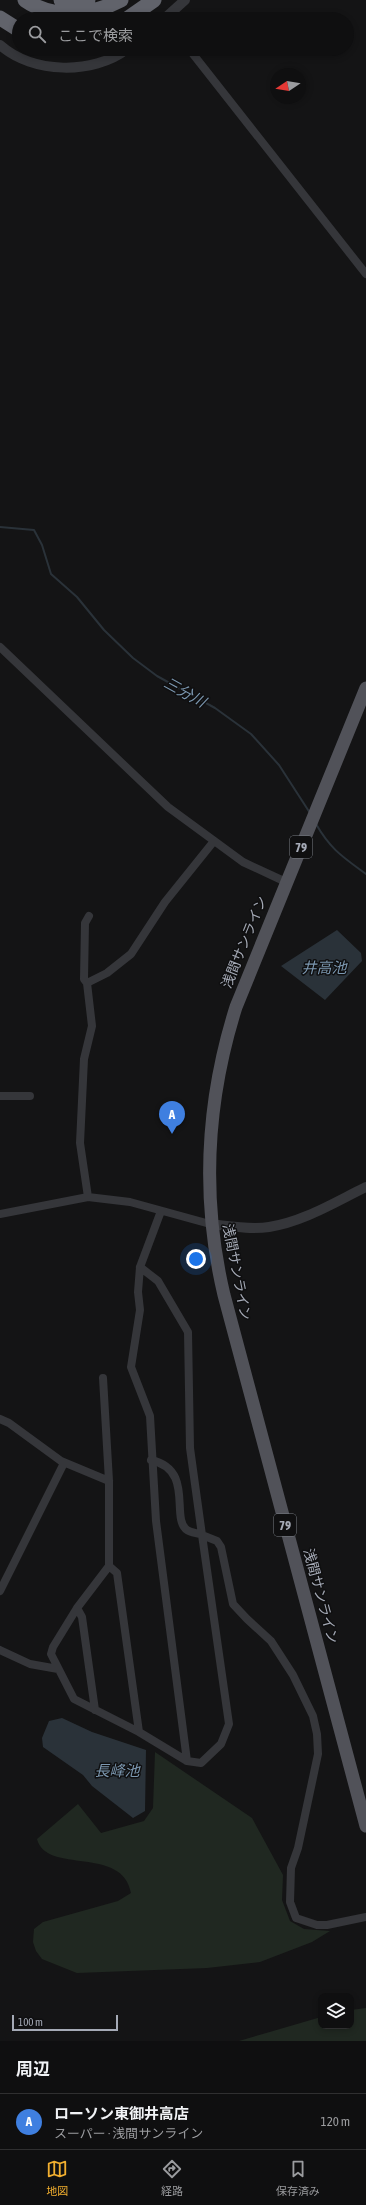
<!DOCTYPE html>
<html lang="ja">
<head>
<meta charset="utf-8">
<style>
	:root { --surface:#0f0f10; --page:#181819; --text:#f1f3f6; --muted:#9b9c9f; --line:#2f2f30; --accent:#f2af2f }
	body { margin:0; font-family:"Asap Condensed","Noto Sans JP",sans-serif; background:var(--page); color:var(--text) }
	.controls { position:absolute; right:12px; bottom:12px; display:grid; overflow:hidden; border-radius:8px; box-shadow:0 2px 6px #0003 }
	.controls button { width:36px; height:36px; display:grid; place-items:center; padding:0; border:0; border-bottom:1px solid var(--line); background:var(--surface); color:var(--text); font:20px sans-serif }
	.compass { position:absolute; left:270px; top:68px; width:36px; height:36px; border-radius:50%; background:var(--surface); box-shadow:0 2px 6px #0003; rotate:258deg }
	.scale { position:absolute; left:12px; bottom:10px; width:106px; box-sizing:border-box; padding-left:4px; border:2px solid #a5aab6; border-top:0; font-size:11px; line-height:14px; white-space:nowrap; color:#a5aab6; -webkit-text-stroke:3px #0f0f10; paint-order:stroke }
	.you { position:absolute; left:196px; top:1259px; width:14px; height:14px; margin:-10px; border:3px solid #fff; border-radius:50%; background:#1a73e8; box-shadow:0 0 0 6px #1a73e833 }
	.badge { display:grid; place-items:center; width:26px; height:26px; border-radius:50%; background:var(--accent); color:#fff; font-size:13px; font-weight:700 }
	.pin { position:absolute; translate:-50% -33px; filter:drop-shadow(0 1px 2px #0008) }
	.pin::after { content:''; position:absolute; top:21px; width:14px; height:12px; background:inherit; clip-path:polygon(0 0,100% 0,50% 100%) }
	.list { margin:0; padding:0; list-style:none }
	h2 { display:flex; justify-content:space-between; align-items:center; height:52px; margin:0; padding:0 16px; font-size:17px }
	h2 small { font-size:13px; font-weight:400; color:var(--muted) }
	.list li { display:grid; grid-template-columns:26px 1fr auto; gap:12px; align-items:center; box-sizing:border-box; height:56px; padding:0 16px; border-top:1px solid var(--line) }
	.list b { display:block; font-size:15px; white-space:nowrap }
	.list p { margin:0; font-size:13px; white-space:nowrap; color:var(--muted) }
	.list em { font-size:13px; font-style:normal; color:var(--muted) }
	.icon { flex:none; width:22px; height:22px; fill:none; stroke:currentColor; stroke-width:2; stroke-linecap:round; stroke-linejoin:round }
	.map { position:relative; flex:none; width:366px; height:2041px; overflow:hidden }
	.search { position:absolute; background:var(--surface); box-shadow:0 2px 6px #0003; left:12px; right:12px; top:12px; height:44px; display:flex; align-items:center; gap:10px; box-sizing:border-box; padding:0 14px; border-radius:22px; color:var(--muted); font-size:15px }
	.sheet { height:108px; background:var(--surface) }
	nav { display:flex; justify-content:space-around; align-items:center; box-sizing:border-box; height:56px; border-top:1px solid var(--line); background:var(--surface); font-size:11px; color:var(--muted) }
	nav a { display:grid; justify-items:center; gap:2px }
	nav .on { color:var(--accent) }
	.map>svg:first-child { display:block }
</style>
</head>
<body>
<div class="map">
<svg width="366" height="2041" viewBox="0 0 366 2041">
	<rect width="100%" height="100%" fill="#141415"/>
	<path fill="#202821" d="M155,1752L252,1818L283,1875L282,1900L290,1921L304,1929L330,1931L312,1942L260,1962L207,1968L77,1973L42,1959L36,1951L33,1942L34,1929L43,1922L118,1901L131,1893C123,1845 46,1875 37,1839L78,1804L101,1833L144,1821L153,1808Z
		M366,2008V2041H239L321,2017V2026H351V2010Z"/>
	<path fill="#2a3239" d="M337,930L361,953L362,961L325,1000L281,966Z
		M62,1718L92,1732L146,1750L145,1811L133,1818L92,1786L83,1775L43,1747L42,1738L49,1721Z"/>
	<g fill="none" stroke-linecap="round" stroke-linejoin="round">
		<path stroke="#2a3239" stroke-width="2" d="M0,527L34,530L42,545L51,574L77,597L104,630L133,658L157,676L215,708L251,734L279,765L310,813
			M316,824C331,850 343,857 366,874"/>
		<path stroke="#35363a" stroke-width="8" d="M189,49L366,274
			M0,647L168,807L243,862L286,882
			M87,983L107,973L131,954L165,902L214,841
			M0,1096H30
			M88,1197L80,1143L84,1059L92,1026L87,983L84,979L85,923L89,916
			M161,1211L140,1267L138,1292L140,1310L131,1367L150,1416L156,1521L187,1761
			M0,1214L88,1197L130,1202L210,1224
			M140,1267L158,1281L188,1332L190,1448L202,1535L217,1541L221,1547L233,1604L247,1619L271,1641L293,1675L313,1716L317,1734L318,1754L298,1848L291,1868L290,1902L296,1918L317,1925H327L366,1917
			M103,1378L109,1481V1566L77,1608L53,1647L51,1654L74,1699L139,1732L117,1573L109,1566
			M0,1419L9,1423L61,1461L109,1481
			M0,1591L64,1463
			M77,1608L82,1617L95,1710
			M0,1650L30,1664L58,1669
			M139,1732L187,1761L201,1763L221,1744L229,1724L202,1535C198,1533 191,1533 187,1530C170,1518 195,1470 151,1460"/>
		<path stroke="#35363a" stroke-width="10" d="M164,19L185,0
			M0,45C33,74 93,75 127,49
			M210,1224C229,1226 250,1230 269,1227C303,1222 335,1202 366,1187"/>
		<path stroke="#515259" stroke-width="13" d="M366,688L236,1007C206,1102 201,1198 224,1295L366,1826"/>
		<path stroke="#61636b" stroke-width="15" d="M25,0C54,20 91,16 121,0
			M61,0H88
			M0,18L19,30
			M127,19L154,0"/>
	</g>
	<g text-anchor="middle" dominant-baseline="central" stroke-width="3" stroke-linejoin="round" paint-order="stroke">
		<g fill="#0f0f10" stroke="#787c84" stroke-width="1">
			<rect x="290" y="836" width="22" height="22" rx="3"/>
			<rect x="274" y="1514" width="22" height="22" rx="3"/>
		</g>
		<g font-size="13" font-weight="bold" fill="#a5aab6">
			<text x="301" y="847">79</text>
			<text x="285" y="1525">79</text>
		</g>
		<g font-size="14" fill="#a5aab6" stroke="#0f0f10">
			<text transform="translate(244 942) rotate(-68)">浅間サンライン</text>
			<text transform="translate(237 1272) rotate(79)">浅間サンライン</text>
			<text transform="translate(321 1596) rotate(75)">浅間サンライン</text>
		</g>
		<g font-size="15" font-style="italic" fill="#7c98b1" stroke="#0f0f10">
			<text transform="translate(185 692) rotate(29)">三分川</text>
			<text x="324" y="967">井高池</text>
			<text x="117" y="1770">長峰池</text>
		</g>
	</g>
</svg>
<div class="controls">
<button><svg class="icon" aria-label="layers" viewBox="0 0 24 24"><path d="M12 4l9 5-9 5-9-5zM3 14l9 5 9-5"/></svg></button>
</div>
<svg class="compass" viewBox="-18 -18 36 36"><path d="M0-13l5 13h-10z" fill="#e53935"/><path d="M0 13l5-13h-10z" fill="#9b9c9f"/></svg>
<div class="scale">100 m</div>
<div class="you"></div>
<div class="pin badge" style="left:172px;top:1134px;background:#3f7fe0">A</div>
<div class="search"><svg class="icon" aria-label="search" viewBox="0 0 24 24"><circle cx="10" cy="10" r="6"/><path d="M15 15l6 6"/></svg>ここで検索</div>
</div>
<section class="sheet">
<h2>周辺<small></small></h2>
<ul class="list">
<li><span class="badge" style="background:#3f7fe0">A</span><div><b>ローソン東御井高店</b><p>スーパー · 浅間サンライン</p></div><em>120 m</em></li>
</ul>
</section>
<nav>
<a class="on"><svg class="icon" aria-label="map" viewBox="0 0 24 24"><path d="M3 6l6-2 6 2 6-2v14l-6 2-6-2-6 2zM9 4v14M15 6v14"/></svg>地図</a>
<a><svg class="icon" aria-label="directions" viewBox="0 0 24 24"><path d="M12 3l9 9-9 9-9-9zM9 14v-3h6M13 9l2 2-2 2"/></svg>経路</a>
<a><svg class="icon" aria-label="saved" viewBox="0 0 24 24"><path d="M7 4h10v16l-5-4-5 4z"/></svg>保存済み</a>
</nav>
</body>
</html>
